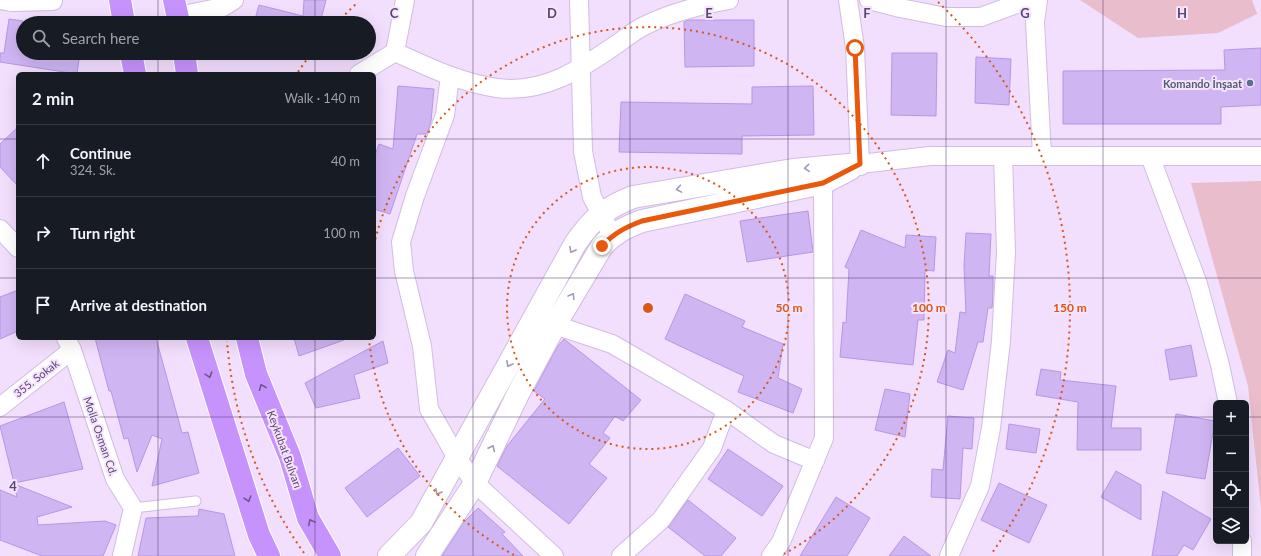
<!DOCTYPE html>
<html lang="en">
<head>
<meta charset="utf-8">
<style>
	:root { --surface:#171b24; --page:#242831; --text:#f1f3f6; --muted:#9ea1a6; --line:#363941 }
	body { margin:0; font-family:Lato,sans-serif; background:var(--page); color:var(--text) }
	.controls { position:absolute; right:12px; bottom:12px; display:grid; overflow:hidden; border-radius:6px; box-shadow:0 4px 16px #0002 }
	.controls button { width:36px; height:36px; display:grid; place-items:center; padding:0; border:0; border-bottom:1px solid var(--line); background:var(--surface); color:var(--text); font:20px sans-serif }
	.stop { position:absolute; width:12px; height:12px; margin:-9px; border:3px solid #ea580c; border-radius:50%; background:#fff }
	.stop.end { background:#ea580c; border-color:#fff; box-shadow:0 1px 4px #0008 }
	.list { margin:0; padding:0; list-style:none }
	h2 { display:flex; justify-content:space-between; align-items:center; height:52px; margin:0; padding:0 16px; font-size:17px }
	h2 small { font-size:13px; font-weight:400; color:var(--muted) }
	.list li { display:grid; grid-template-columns:26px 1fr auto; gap:12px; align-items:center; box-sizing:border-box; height:72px; padding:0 16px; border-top:1px solid var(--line) }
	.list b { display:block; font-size:15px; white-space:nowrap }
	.list p { margin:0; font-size:13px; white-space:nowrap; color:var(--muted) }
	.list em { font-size:13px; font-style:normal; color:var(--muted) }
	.icon { flex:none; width:22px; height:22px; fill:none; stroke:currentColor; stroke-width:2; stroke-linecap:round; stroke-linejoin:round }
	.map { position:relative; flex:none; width:1261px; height:556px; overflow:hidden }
	.search { position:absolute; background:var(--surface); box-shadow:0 4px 16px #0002; left:16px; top:16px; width:360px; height:44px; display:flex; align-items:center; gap:10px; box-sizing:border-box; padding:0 14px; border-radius:22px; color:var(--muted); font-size:15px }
	.panel { position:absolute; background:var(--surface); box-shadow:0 4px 16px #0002; left:16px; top:72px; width:360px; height:268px; border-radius:6px }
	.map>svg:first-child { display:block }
</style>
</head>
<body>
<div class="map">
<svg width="1261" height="556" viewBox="0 0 1261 556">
	<rect width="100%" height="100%" fill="#f2defd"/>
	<path fill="#eabdcd" d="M1080,0H1252L1257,14L1218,33L1138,38Z
		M1261,181V509L1248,386L1191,183Z"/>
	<path fill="#d0b5f3" stroke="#b895e6" d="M304,0H326L320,23H254L259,5L303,16Z
		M9,19L23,21V53H80L77,74L0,62V53H4Z
		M688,20H754V66L685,67L684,22Z
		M1261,48V105L1221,107V124H1063V71L1225,70L1224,50Z
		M892,53H937L936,116L891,115Z
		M976,57L1011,59L1009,105L975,103Z
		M398,86L434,89L431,121L427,134H417L390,214L374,209V158L379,144L393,149Z
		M813,86L814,135L742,136V154L619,152L621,102L752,104V87Z
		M18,127V186L0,167V144Z
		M808,211L813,252L747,262L740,221Z
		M861,230L905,248L906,235L936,237L934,271L925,270L924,320H918L913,365L840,357L843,322L846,323L849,269L845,267Z
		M966,233L991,234L989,276H993V295L992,308H988L983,342H978L963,390L937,382L948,350L955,353L960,312L966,313L964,266Z
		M18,290V331L0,339V297Z
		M685,294L745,321L742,327L783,344L778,378L802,389L793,413L738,392L744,376L665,339Z
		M95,338H156L182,433L188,432L199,473L152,486L162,439L152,435L137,472L128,438L124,439L111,391H109Z
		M294,338H344V340L299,356Z
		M564,339L641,400L623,421L615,416L603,433L610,438L589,464L607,478L569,524L497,466L507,446L545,399L534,391L557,347Z
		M383,341L388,363L354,375L360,398L316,408L305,383Z
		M1191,345L1197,376L1170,380L1165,350Z
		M1041,369L1061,372L1060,380L1116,386L1111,428H1141V450H1077L1078,402L1036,395Z
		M885,389L910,394L905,437L875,430Z
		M64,402L83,469L14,483L0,426Z
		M1176,414L1215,421L1205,479L1166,473Z
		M948,416L974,418L972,449L963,448L960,499L931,497L932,469L943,470Z
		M1009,424L1040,429L1036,453L1006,449Z
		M398,448L420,476L367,517L345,488Z
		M728,449L783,486L762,516L708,479Z
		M1116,471L1141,485V520L1101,497Z
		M999,483L1047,505L1029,543L981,520Z
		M14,484L72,507L37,517L38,525L105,521L116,525L103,556H42L0,540V490L17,497Z
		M1163,491L1211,519L1193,550L1184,545L1177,556H1152Z
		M836,497L870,518L847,556H800Z
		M688,500L736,538L721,556H705L668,527Z
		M478,508L505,532L502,534L523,556H442L463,523Z
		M199,509L224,514L235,556H138L146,518L198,516Z
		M904,536L931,556H889Z"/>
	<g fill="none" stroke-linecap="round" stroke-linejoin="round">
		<defs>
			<path id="service" d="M133,508L196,501"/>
			<path id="minor" d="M0,0L12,2L53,1
				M579,0L583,151L592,197L612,235
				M848,0L855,48L860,164L930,156H1261
				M869,0L900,8L946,17H981L1027,0
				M1038,0L1035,22L1042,155
				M178,16L223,7L234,0
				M395,52L405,0
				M359,74L395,52C428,67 461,83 497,88C544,94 581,69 617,44C626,38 635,30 644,26C670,13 701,5 729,0
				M450,76L445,115L415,196L401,242L404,271L422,346L429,409L457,458L475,483L554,556
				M1150,156L1198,284L1220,365L1228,403
				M0,229L18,248
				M555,325L612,344L726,410L774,444L815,461
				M66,338L72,350L115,479L133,508L122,556
				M0,407L72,350
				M1242,541V556
				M621,556L661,520L712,448L726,410
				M771,556L781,542L824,438L823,183
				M949,556L980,486L991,428L1001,341L1006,252L1003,156"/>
			<path id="tertiary" d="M389,556L421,523L575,244C592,219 605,208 633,197L793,170L860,164
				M427,556L475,483L519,392L555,325L602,246C614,233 626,227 642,221L823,183L850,169"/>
			<path id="trunk" d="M120,0L124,23
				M174,0L179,23
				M131,53L135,74
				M184,53L187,74
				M197,338L259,535L269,556
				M247,338L256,374L290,457L308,518L330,556"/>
		</defs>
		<use href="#service" stroke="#d1bde2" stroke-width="11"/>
		<use href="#minor" stroke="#d1bde2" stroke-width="20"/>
		<use href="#tertiary" stroke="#d1bde2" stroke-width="24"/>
		<use href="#trunk" stroke="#fff" stroke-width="24"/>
		<use href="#service" stroke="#fff" stroke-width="9"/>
		<use href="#minor" stroke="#fff" stroke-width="18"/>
		<use href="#tertiary" stroke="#fff" stroke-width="22"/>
		<use href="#trunk" stroke="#c693fc" stroke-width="22"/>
	</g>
	<defs><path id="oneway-chevron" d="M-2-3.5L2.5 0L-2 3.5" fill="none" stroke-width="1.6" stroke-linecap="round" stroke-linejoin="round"/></defs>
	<g stroke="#a399b2">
		<use href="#oneway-chevron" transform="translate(807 168) rotate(175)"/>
		<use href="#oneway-chevron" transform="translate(679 189) rotate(170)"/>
		<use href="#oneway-chevron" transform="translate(572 250) rotate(119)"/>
		<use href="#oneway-chevron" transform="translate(572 296) rotate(-59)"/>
		<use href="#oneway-chevron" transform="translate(509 364) rotate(119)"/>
		<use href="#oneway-chevron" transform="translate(492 448) rotate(-64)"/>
		<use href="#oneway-chevron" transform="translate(438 492) rotate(119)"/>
	</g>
	<g stroke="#6e558e">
		<use href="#oneway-chevron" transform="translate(209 375) rotate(72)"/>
		<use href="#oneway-chevron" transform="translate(262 387) rotate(-112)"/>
		<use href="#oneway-chevron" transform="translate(248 499) rotate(73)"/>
		<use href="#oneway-chevron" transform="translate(311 522) rotate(-118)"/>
	</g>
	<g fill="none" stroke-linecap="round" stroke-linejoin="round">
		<path stroke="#ea580c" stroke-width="5" d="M602,246C614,233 626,227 642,221L823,183L860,164L855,48"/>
	</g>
	<path fill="none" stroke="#584673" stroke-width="1" stroke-opacity="0.55" d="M158,0V23M315,0V23M473,0V556M630,0V556M788,0V556M946,0V556M1103,0V556M158,53V74M315,53V74M0,139H18M374,139H1261M0,278H18M374,278H1261M158,338V556M315,338V556M0,417H1216M1246,417H1261"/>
	<g fill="none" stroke="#da5716" stroke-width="2" stroke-dasharray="2 4">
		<circle cx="648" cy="308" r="141"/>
		<path d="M514 555A281 281 0 0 1 369 340M374 245A281 281 0 1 1 782 555"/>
		<path d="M304 553A422 422 0 0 1 227 341M298 72A422 422 0 0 1 311 54M337 23A422 422 0 0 1 358 2M938 2A422 422 0 0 1 992 553"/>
	</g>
	<circle fill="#5c6f8a" stroke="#f6e4ff" stroke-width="1.5" cx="1250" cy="83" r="4"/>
	<g text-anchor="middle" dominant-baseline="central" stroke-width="4" stroke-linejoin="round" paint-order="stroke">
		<g font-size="11" font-weight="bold" fill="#4e5e75" stroke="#f6e4ff" text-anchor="end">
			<text x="1242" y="83">Komando İnşaat</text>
		</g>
		<g font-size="11" fill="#584673" stroke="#f6e4ff">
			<text transform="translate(36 378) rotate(-38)">355. Sokak</text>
			<text transform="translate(101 436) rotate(71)">Molla Osman Cd.</text>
			<text transform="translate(285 449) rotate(70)">Keykubat Bulvarı</text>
		</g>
	</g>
	<g font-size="13" text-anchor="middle" font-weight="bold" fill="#584673" stroke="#f6e4ff" stroke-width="4" stroke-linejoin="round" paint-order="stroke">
		<text x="394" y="18">C</text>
		<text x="552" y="18">D</text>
		<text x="709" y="18">E</text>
		<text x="867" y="18">F</text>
		<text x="1025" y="18">G</text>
		<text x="1182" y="18">H</text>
		<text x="13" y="491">4</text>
	</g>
	<circle cx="648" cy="308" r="6" fill="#da5716" stroke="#f6e4ff" stroke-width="2"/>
	<g font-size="12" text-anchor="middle" font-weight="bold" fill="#da5716" stroke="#f6e4ff" stroke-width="4" stroke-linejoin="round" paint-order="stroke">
		<text x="789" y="312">50 m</text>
		<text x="929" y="312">100 m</text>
		<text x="1070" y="312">150 m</text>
	</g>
</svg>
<div class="controls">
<button>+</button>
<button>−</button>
<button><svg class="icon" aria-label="locate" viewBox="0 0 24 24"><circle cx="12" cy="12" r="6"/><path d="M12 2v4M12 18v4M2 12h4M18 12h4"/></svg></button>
<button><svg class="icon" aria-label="layers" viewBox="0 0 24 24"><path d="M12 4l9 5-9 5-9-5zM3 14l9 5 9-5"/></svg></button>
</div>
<div class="stop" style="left:855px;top:48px"></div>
<div class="stop end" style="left:602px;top:246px"></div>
<div class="search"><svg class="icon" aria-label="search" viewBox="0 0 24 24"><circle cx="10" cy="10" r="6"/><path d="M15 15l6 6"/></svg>Search here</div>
<section class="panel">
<h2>2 min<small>Walk · 140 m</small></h2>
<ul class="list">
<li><svg class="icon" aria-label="ahead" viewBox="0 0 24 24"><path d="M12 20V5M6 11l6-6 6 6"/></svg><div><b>Continue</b><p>324. Sk.</p></div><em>40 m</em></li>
<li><svg class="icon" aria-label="right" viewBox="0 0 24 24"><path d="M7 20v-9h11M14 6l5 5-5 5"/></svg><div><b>Turn right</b></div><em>100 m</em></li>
<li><svg class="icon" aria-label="arrive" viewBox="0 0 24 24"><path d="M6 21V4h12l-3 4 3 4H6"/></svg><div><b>Arrive at destination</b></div></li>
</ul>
</section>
</div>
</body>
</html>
